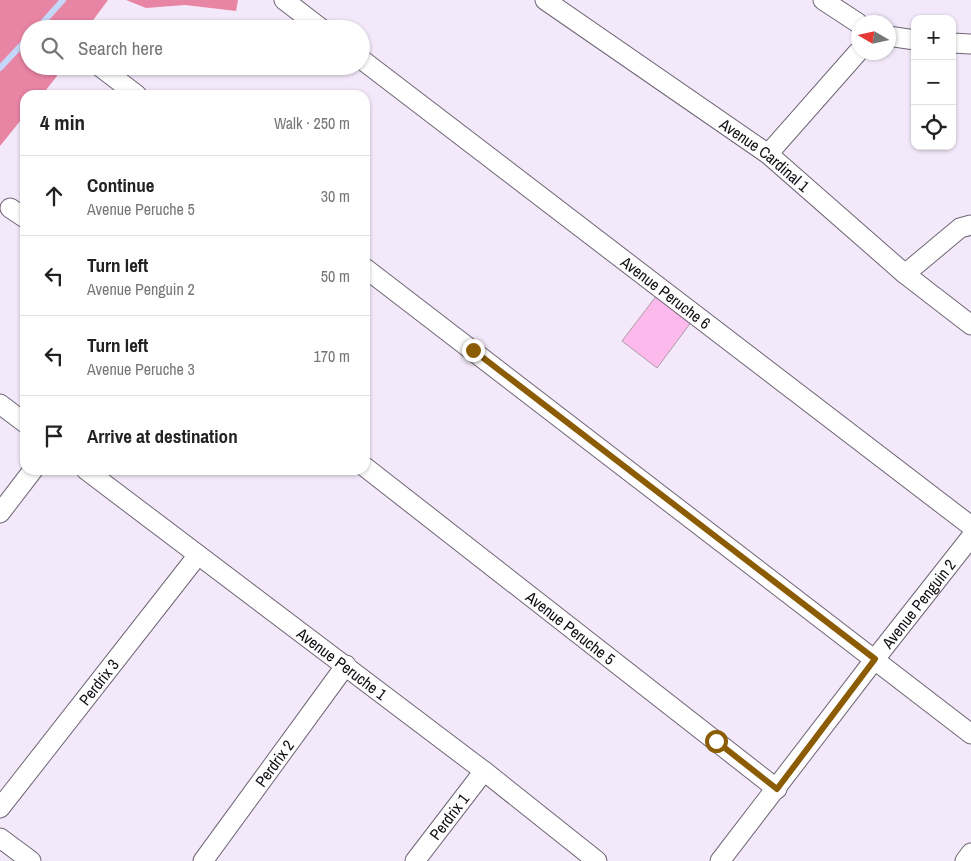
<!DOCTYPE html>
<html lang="en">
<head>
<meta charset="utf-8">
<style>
	:root { --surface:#fff; --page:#f2f2f2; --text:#222; --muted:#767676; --line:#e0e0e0 }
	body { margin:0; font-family:"Archivo Narrow",sans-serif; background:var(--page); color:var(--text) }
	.controls { position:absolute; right:15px; top:15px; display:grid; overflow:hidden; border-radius:10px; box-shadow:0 1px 4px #0004 }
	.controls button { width:45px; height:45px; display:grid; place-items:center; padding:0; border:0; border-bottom:1px solid var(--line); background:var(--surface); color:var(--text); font:25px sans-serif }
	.compass { position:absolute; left:851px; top:15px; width:45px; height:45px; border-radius:50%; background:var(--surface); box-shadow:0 1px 4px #0004; rotate:279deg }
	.stop { position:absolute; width:15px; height:15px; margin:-11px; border:4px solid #8c5c05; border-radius:50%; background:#fff }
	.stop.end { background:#8c5c05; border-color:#fff; box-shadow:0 1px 5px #0008 }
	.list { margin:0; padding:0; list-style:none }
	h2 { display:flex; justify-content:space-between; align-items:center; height:65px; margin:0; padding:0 20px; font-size:21px }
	h2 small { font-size:16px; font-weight:400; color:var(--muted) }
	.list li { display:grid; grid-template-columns:32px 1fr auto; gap:15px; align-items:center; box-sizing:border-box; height:80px; padding:0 20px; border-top:1px solid var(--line) }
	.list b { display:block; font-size:19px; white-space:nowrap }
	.list p { margin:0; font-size:16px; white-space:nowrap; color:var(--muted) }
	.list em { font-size:16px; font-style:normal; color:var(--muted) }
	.icon { flex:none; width:28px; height:28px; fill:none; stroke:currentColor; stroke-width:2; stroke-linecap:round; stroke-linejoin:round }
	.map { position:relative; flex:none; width:971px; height:861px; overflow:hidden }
	.search { position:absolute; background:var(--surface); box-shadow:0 1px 4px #0004; left:20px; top:20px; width:350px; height:55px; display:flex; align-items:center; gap:12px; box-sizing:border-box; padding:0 18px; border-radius:28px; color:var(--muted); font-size:19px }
	.panel { position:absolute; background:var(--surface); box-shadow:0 1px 4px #0004; left:20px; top:90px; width:350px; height:385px; border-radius:15px }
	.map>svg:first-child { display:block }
</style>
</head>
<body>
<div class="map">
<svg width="971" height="861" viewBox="0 0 971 861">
	<rect width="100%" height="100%" fill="#f3e9fa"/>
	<path fill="#e985a4" d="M0,0H108L91,23L82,29H29V66H58L57,76L42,95H25V115L0,146Z
		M126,0H238L236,11L185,5L146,8Z"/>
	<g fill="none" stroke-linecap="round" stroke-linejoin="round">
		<path stroke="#c5d7f8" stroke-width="6" d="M37,29L63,0
			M0,68L29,37"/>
	</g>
	<path fill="#fdb9eb" stroke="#ac9ba7" d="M657,295L692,321L657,368L622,341Z"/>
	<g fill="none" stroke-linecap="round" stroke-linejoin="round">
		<defs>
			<g id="minor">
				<path d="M284,0L322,29"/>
				<path id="s1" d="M545,0L768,154L905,274L971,325"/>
				<path d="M823,0L858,23"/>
				<path d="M888,36L915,40"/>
				<path d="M952,43L971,44"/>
				<path id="s2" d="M361,59L971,526"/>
				<path d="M99,66L137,95"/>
				<path d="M768,154L858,52"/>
				<path d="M10,208L25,218"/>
				<path d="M365,268L971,734"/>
				<path d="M905,274L960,228L971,225"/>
				<path d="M0,404L25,423"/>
				<path id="s3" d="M365,467L777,789"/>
				<path id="s4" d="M86,470L484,771L597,861"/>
				<path d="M0,513L33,470"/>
				<path id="s5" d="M0,808L198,555"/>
				<path d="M0,838L31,861"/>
				<path id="s6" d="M203,861L346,665"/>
				<path id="s7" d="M415,861L484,771"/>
				<path id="s8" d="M720,861L875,659L971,537"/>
				<path d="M965,861L971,853"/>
			</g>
		</defs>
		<use href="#minor" stroke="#6f6675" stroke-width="21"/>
		<use href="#minor" stroke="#fff" stroke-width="19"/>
	</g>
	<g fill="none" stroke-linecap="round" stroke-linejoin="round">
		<path stroke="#8c5c05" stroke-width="6" d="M473,350L875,659L777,789L716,741"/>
	</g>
	<g text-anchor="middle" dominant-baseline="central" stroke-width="4.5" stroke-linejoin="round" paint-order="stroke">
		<g font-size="16" fill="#120e14" stroke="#fff">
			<text stroke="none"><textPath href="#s1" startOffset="269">Avenue Cardinal 1</textPath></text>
			<text stroke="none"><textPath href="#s2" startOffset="384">Avenue Peruche 6</textPath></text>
			<text stroke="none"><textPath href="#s8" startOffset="325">Avenue Penguin 2</textPath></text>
			<text stroke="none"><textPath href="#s3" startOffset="261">Avenue Peruche 5</textPath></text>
			<text stroke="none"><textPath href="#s4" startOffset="321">Avenue Peruche 1</textPath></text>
			<text stroke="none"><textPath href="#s5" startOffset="160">Perdrix 3</textPath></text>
			<text stroke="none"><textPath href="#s6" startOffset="121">Perdrix 2</textPath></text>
			<text stroke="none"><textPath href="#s7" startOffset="56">Perdrix 1</textPath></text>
		</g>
	</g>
</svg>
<div class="controls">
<button>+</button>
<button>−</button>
<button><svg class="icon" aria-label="locate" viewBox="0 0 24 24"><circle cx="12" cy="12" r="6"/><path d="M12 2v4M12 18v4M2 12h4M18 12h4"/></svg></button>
</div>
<svg class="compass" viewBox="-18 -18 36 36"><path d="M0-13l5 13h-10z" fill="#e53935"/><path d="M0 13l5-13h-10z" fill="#767676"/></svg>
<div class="stop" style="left:716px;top:741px"></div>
<div class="stop end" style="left:473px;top:350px"></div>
<div class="search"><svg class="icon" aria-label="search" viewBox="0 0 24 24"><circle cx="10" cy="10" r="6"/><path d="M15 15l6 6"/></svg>Search here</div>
<section class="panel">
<h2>4 min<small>Walk · 250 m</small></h2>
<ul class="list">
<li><svg class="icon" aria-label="ahead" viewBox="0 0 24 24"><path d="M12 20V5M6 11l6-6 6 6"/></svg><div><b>Continue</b><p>Avenue Peruche 5</p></div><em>30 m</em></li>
<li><svg class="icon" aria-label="left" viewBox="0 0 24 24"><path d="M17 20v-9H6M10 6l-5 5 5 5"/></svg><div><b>Turn left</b><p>Avenue Penguin 2</p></div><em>50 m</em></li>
<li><svg class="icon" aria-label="left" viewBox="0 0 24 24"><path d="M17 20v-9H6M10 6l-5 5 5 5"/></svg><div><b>Turn left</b><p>Avenue Peruche 3</p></div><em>170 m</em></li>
<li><svg class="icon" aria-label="arrive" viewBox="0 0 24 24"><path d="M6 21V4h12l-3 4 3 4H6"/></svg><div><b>Arrive at destination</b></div></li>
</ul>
</section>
</div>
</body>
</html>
